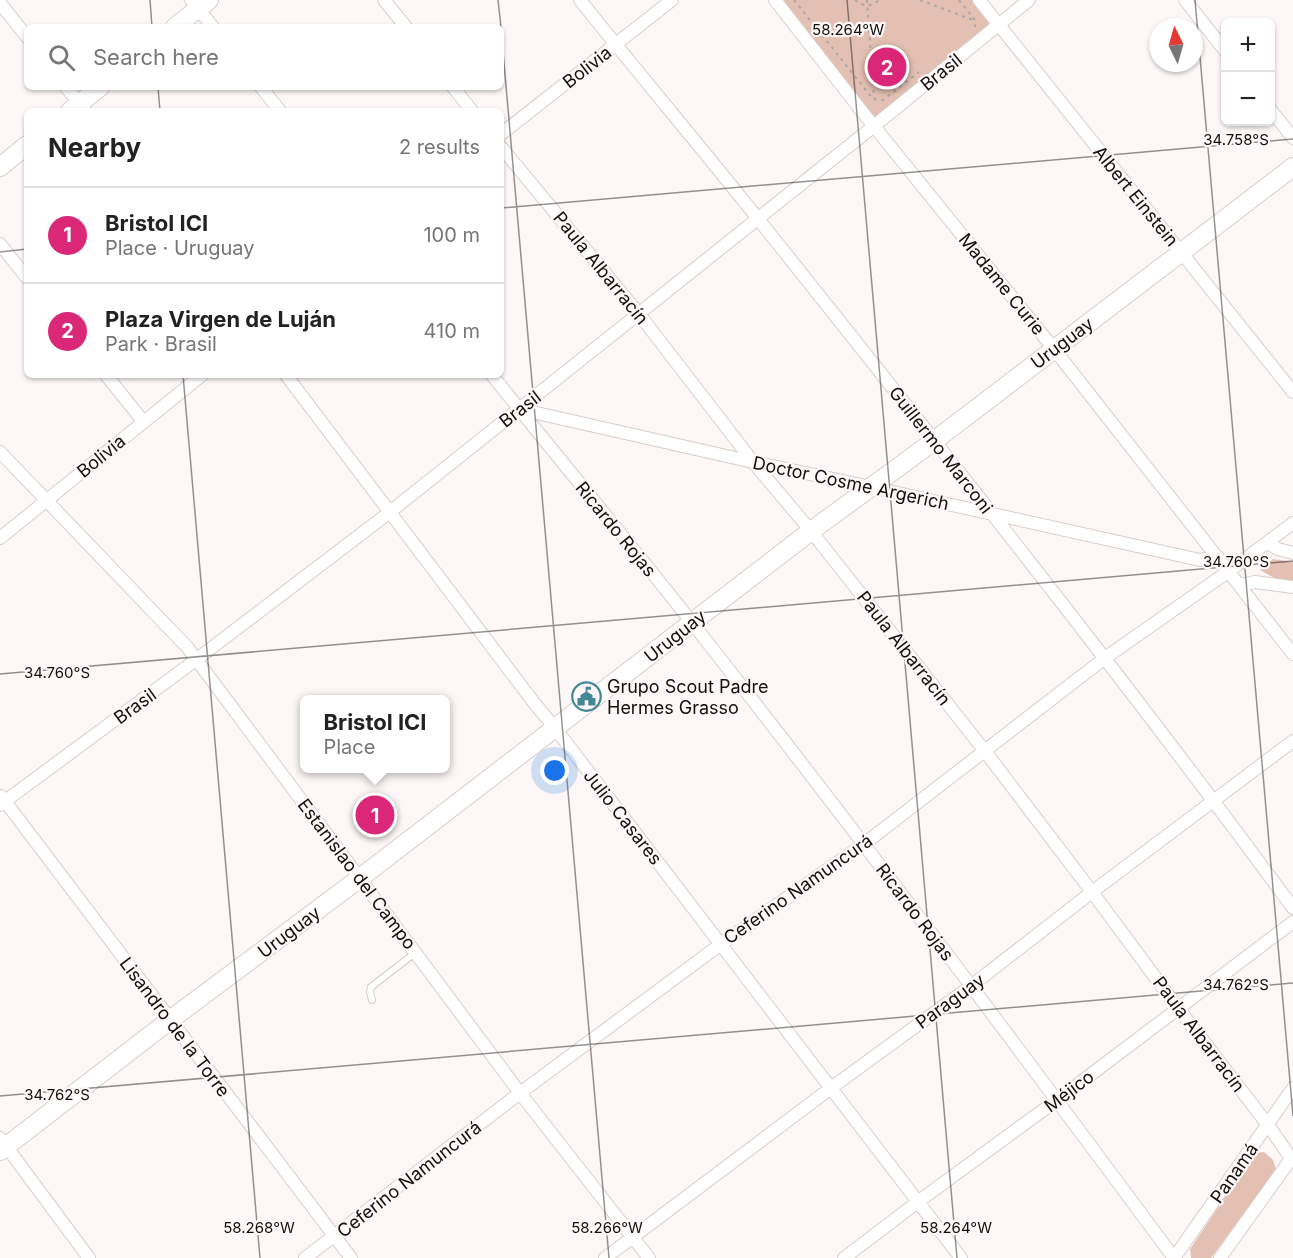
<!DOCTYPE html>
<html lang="en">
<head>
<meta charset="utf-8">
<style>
	:root { --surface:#fff; --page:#f6f6f6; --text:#222; --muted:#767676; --line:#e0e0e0; --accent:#db2777 }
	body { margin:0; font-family:Inter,sans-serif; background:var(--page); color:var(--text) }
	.controls { position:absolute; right:18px; top:18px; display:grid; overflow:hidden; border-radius:9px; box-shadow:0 2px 4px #0004 }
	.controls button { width:54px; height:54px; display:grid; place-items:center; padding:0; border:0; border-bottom:2px solid var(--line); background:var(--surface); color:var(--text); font:30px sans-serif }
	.compass { position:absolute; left:1149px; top:18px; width:54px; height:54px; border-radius:50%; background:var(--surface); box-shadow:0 2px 4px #0004; rotate:355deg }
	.you { position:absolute; left:555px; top:771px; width:21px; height:21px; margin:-15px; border:4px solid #fff; border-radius:50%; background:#1a73e8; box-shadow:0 0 0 9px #1a73e833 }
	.badge { display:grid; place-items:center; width:39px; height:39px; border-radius:50%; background:var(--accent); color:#fff; font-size:20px; font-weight:700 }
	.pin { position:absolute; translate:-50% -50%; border:3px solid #fff; box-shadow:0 2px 6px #0006 }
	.popup { position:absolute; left:300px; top:695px; width:150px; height:78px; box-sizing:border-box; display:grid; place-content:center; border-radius:9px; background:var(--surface); filter:drop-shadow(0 2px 4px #0005); font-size:20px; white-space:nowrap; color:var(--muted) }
	.popup b { font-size:22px; color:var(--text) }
	.popup::after { content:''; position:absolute; left:50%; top:100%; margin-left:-12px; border:12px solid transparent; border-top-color:var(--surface) }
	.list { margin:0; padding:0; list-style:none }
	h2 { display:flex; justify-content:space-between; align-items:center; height:78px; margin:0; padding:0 24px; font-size:26px }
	h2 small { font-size:20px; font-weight:400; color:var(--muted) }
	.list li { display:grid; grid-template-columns:39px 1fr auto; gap:18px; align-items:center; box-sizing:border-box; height:96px; padding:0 24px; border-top:2px solid var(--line) }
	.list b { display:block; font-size:22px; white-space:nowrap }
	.list p { margin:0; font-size:20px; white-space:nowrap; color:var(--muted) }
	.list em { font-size:20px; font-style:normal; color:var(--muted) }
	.icon { flex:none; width:33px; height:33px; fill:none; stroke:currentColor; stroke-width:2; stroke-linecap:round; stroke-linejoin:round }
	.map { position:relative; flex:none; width:1293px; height:1258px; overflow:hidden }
	.search { position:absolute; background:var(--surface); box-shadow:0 2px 4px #0004; left:24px; top:24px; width:480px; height:66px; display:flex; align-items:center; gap:15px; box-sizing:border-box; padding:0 21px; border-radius:9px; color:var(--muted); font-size:22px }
	.panel { position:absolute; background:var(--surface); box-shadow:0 2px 4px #0004; left:24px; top:108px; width:480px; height:270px; border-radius:9px }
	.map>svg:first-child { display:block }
</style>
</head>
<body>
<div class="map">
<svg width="1293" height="1258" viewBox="0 0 1293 1258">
	<rect width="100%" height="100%" fill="#fdf8f7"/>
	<path fill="#e4c0b3" d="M775,0H979L999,25L874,126Z
		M1273,559L1293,562V582L1278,580L1260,570Z
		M1264,1152L1273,1160L1276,1169L1211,1258H1191L1190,1249L1255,1153Z"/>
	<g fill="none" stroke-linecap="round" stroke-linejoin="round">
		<defs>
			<path id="lane" d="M372,1000L370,992L371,987L415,953"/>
			<path id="street" d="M191,0L213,27
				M384,0L406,27
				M580,0C639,74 700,146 759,220C940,447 1121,674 1293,908
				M775,0L860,109L1054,349L1293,654
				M979,0L1293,392
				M1185,0L1226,52
				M0,3L27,37
				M66,87L85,111
				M261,87L280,111
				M453,87L472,111
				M1270,109L1293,138
				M501,134L672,0
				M501,147L639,314L753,462L811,531L984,750L1092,892L1178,1008L1268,1125L1293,1161
				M0,244L27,278
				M106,375L143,421
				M286,375L535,704L555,728L961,1258
				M492,375C558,458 627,540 693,624C857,832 1016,1045 1174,1258
				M519,409L753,462L871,487L1200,560L1218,557
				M0,452L187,647L520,1093L649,1258
				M0,538L202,375
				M1268,543L1278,549L1293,553
				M1240,585L1255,582L1293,587
				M1,796L351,1258
				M0,805L197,659L390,512L874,126L1029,0
				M0,1138L89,1258
				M305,1258L520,1093L721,944L864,844L1105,658L1229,571L1293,523
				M605,1258L831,1088L971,986L1092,892L1293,741
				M844,1258L919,1201L1057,1100L1293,922
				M1174,1258L1293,1088
				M1220,1258L1293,1156"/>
			<path id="secondary" d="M175,27L209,0
				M70,111L100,87
				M0,167L27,145
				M0,1151L170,1020L360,878L811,531L934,441L1293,167"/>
		</defs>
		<use href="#lane" stroke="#d9cdc9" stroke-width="8"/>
		<use href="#street" stroke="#d9cdc9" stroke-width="14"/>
		<use href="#secondary" stroke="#d9cdc9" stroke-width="20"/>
		<path stroke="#aaa6a5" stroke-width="2" stroke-dasharray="3 4.5" stroke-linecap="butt" d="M794,0L873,99L883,100L919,72
			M855,0C863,7 872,7 879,0
			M867,0L874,98
			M920,0L973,20
			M959,0L975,20V27"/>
		<use href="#lane" stroke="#fff" stroke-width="6"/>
		<use href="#street" stroke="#fff" stroke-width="12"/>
		<use href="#secondary" stroke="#fff" stroke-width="18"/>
	</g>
	<path fill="none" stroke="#130f0e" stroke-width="1.5" stroke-opacity="0.45" d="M150,0L152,27M498,0L501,27M847,0L957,1258M1195,0L1293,1116M501,29L609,1258M158,87L160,111M501,208L1293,139M0,252L27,249M183,375L260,1258M0,674L1293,561M0,1096L1293,983"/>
	<defs>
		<symbol id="civic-ring" viewBox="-11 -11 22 22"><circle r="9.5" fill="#fdf8f7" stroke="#448797" stroke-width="1.5"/><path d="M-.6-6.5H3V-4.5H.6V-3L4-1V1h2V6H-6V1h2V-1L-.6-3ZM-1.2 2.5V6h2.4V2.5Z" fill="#448797"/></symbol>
	</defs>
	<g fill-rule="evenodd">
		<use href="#civic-ring" x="570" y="680" width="33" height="33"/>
	</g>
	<g text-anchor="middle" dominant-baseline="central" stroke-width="4.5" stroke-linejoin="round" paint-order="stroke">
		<g font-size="18" fill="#130f0e" stroke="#fdf8f7">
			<text transform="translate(587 67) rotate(-38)">Bolivia</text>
			<text transform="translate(941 72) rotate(-39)">Brasil</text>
			<text transform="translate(1136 196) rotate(51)">Albert Einstein</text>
			<text transform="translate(601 268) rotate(51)">Paula Albarracín</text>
			<text transform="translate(1002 284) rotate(51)">Madame Curie</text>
			<text transform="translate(1062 343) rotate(-37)">Uruguay</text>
			<text transform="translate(520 409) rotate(-38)">Brasil</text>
			<text transform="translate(941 450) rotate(52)">Guillermo Marconi</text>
			<text transform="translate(101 456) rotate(-39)">Bolivia</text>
			<text transform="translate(851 483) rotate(12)">Doctor Cosme Argerich</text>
			<text transform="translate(616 529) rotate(51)">Ricardo Rojas</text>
			<text transform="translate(675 636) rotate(-38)">Uruguay</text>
			<text transform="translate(904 648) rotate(52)">Paula Albarracín</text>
			<text transform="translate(135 706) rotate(-36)">Brasil</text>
			<text transform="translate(623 817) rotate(52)">Julio Casares</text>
			<text transform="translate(357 874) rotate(53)">Estanislao del Campo</text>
			<text transform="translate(798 889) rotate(-35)">Ceferino Namuncurá</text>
			<text transform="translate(915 912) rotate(53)">Ricardo Rojas</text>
			<text transform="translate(289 932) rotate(-37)">Uruguay</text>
			<text transform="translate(950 1001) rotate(-36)">Paraguay</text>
			<text transform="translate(175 1027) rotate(53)">Lisandro de la Torre</text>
			<text transform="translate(1199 1034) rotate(53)">Paula Albarracín</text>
			<text transform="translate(1069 1091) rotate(-37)">Méjico</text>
			<text transform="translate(1234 1173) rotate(-55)">Panamá</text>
			<text transform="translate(409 1179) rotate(-38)">Ceferino Namuncurá</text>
		</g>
		<g font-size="18" fill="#130f0e" stroke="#fdf8f7" text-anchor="start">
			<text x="607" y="686">Grupo Scout Padre<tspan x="607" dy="21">Hermes Grasso</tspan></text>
		</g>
	</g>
	<g font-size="15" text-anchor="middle" fill="#130f0e" stroke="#fdf8f7" stroke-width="4.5" stroke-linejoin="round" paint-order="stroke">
		<text x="848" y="35">58.264°W</text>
		<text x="1236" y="145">34.758°S</text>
		<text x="1236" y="567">34.760°S</text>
		<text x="57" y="678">34.760°S</text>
		<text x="1236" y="990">34.762°S</text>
		<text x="57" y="1100">34.762°S</text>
		<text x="259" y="1233">58.268°W</text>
		<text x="607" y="1233">58.266°W</text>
		<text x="956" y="1233">58.264°W</text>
	</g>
</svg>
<div class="controls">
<button>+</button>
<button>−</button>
</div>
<svg class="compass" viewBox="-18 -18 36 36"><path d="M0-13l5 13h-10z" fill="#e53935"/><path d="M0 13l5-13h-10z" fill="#767676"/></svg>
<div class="you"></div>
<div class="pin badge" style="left:375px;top:815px">1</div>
<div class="popup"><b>Bristol ICI</b>Place</div>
<div class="pin badge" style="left:887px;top:67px">2</div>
<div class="search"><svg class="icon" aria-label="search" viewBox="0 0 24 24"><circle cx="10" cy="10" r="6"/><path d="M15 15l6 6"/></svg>Search here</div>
<section class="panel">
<h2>Nearby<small>2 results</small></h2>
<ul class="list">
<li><span class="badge">1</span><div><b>Bristol ICI</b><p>Place · Uruguay</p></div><em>100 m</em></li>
<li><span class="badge">2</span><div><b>Plaza Virgen de Luján</b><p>Park · Brasil</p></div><em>410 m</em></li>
</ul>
</section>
</div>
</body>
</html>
